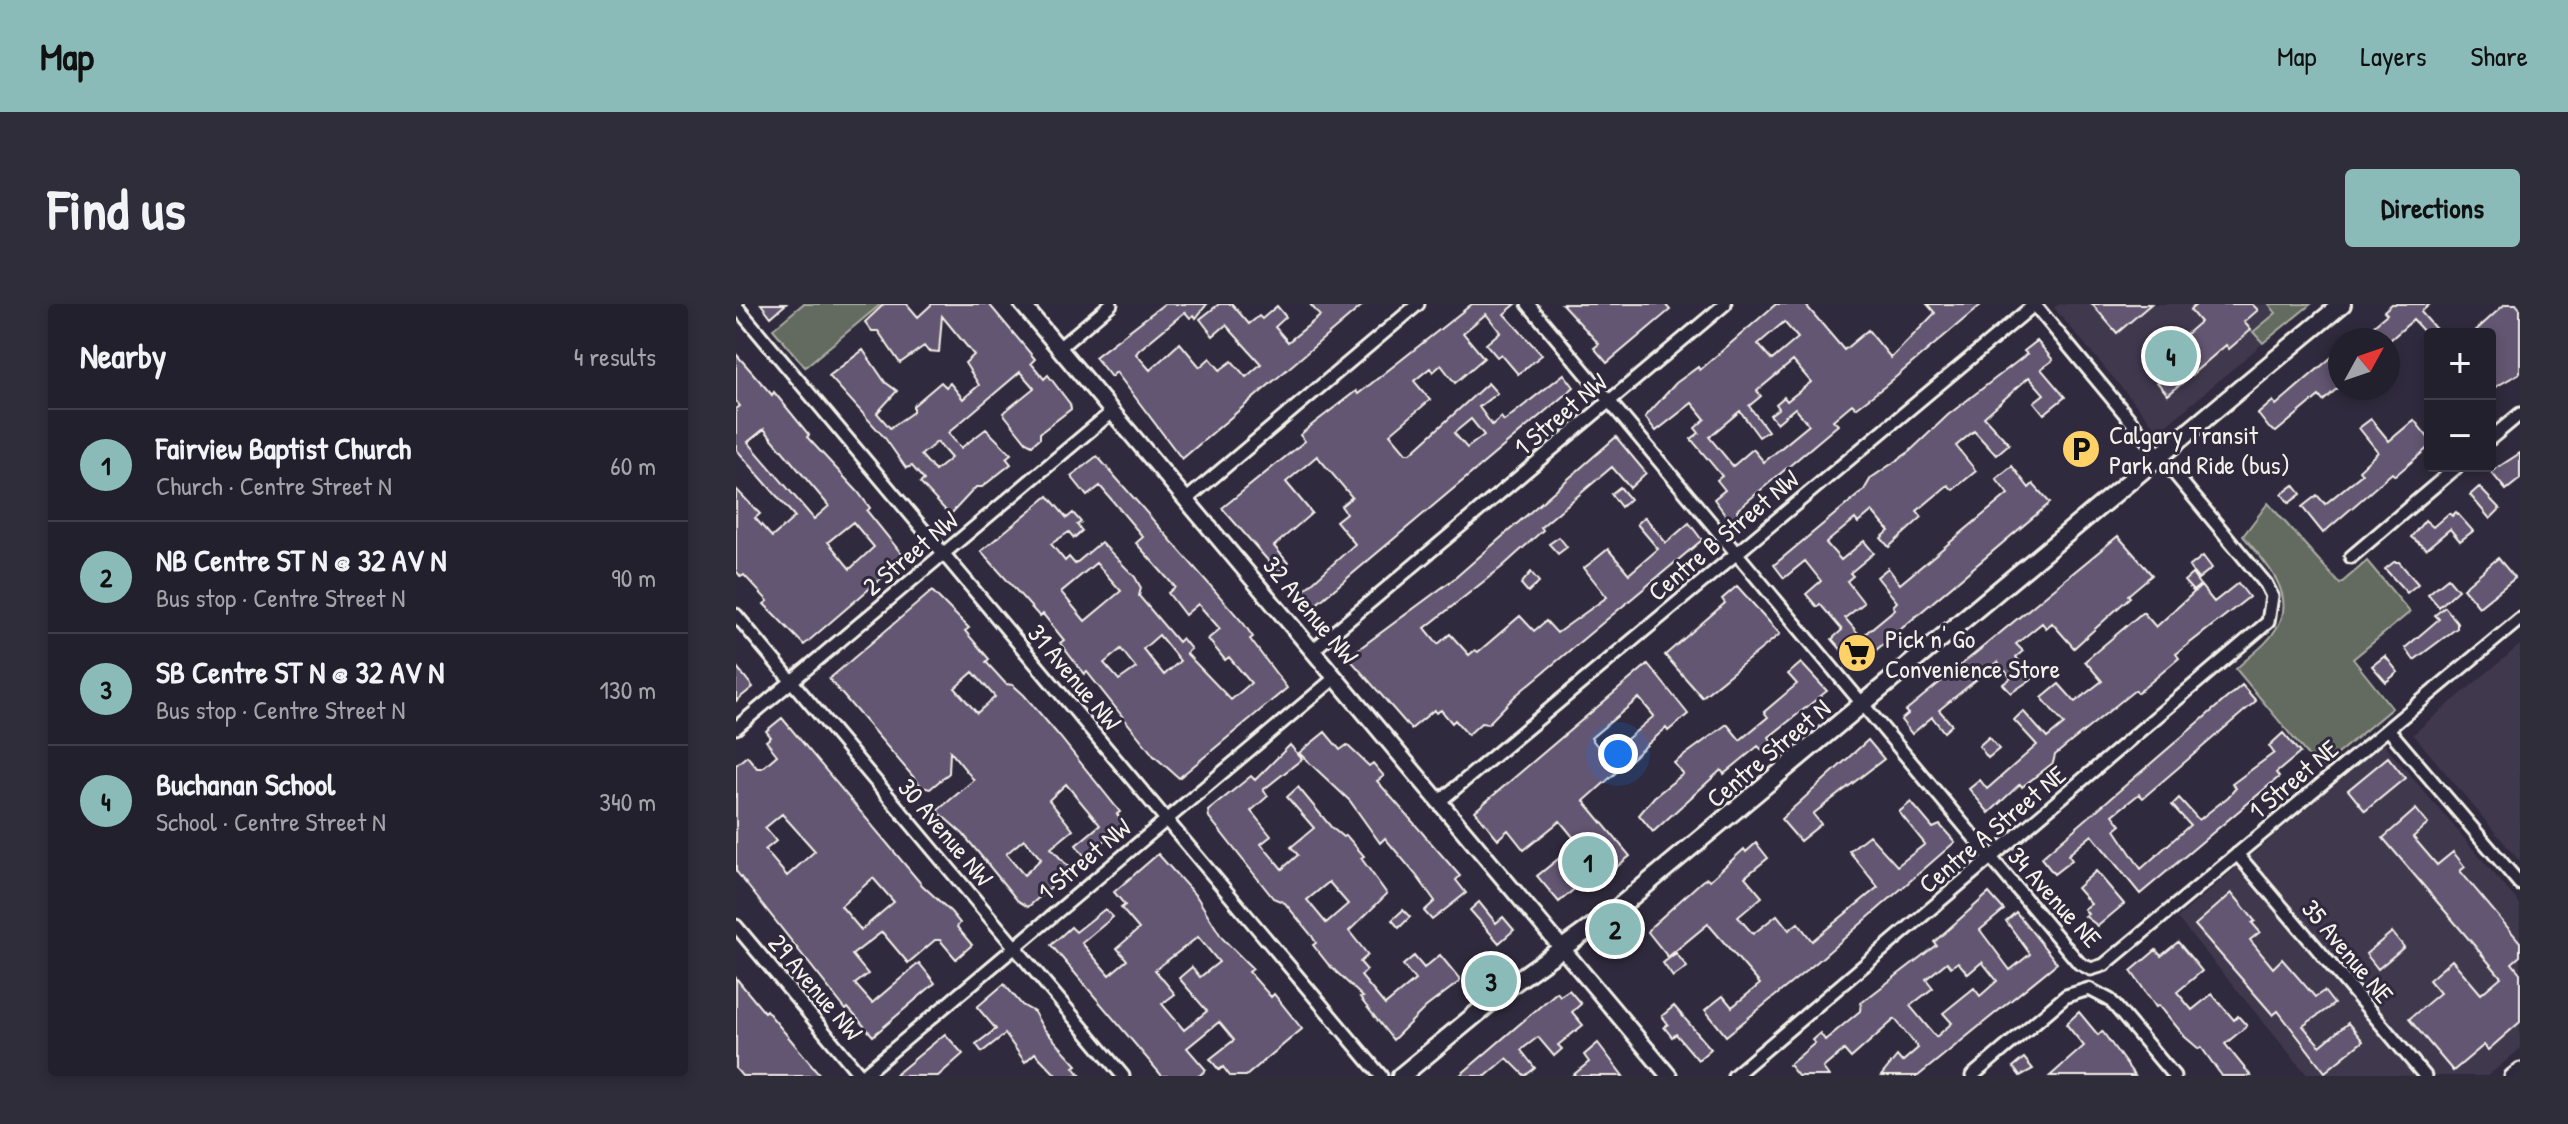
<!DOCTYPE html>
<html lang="en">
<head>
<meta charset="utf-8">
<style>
	:root { --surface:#23202e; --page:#2f2d3a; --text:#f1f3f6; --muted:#a3a3aa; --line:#403e4a; --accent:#8bbbb9 }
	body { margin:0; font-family:"Patrick Hand",sans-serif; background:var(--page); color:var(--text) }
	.controls { position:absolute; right:24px; top:24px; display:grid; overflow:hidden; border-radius:8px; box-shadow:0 4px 12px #0003 }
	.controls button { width:72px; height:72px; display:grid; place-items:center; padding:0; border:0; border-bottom:2px solid var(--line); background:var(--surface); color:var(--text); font:40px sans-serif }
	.compass { position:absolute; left:1592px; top:24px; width:72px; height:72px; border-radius:50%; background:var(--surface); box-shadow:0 4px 12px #0003; rotate:50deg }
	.you { position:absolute; left:882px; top:450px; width:28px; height:28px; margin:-20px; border:6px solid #fff; border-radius:50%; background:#1a73e8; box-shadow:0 0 0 12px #1a73e833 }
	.badge { display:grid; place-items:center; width:52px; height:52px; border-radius:50%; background:var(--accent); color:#111; font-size:26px; font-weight:700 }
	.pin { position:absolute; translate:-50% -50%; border:4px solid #fff; box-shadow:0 2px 8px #0006 }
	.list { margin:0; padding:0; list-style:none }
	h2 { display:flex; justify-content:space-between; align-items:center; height:104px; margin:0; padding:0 32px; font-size:34px }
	h2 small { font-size:26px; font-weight:400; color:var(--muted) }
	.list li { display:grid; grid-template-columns:52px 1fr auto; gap:24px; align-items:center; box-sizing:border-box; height:112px; padding:0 32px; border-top:2px solid var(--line) }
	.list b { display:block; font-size:30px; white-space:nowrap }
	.list p { margin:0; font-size:26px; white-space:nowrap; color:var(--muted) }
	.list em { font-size:26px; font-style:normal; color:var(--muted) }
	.map { position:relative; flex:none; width:1784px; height:772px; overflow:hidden; border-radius:8px }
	header { display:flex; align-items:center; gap:48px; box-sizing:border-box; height:112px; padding:0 40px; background:var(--accent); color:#111 }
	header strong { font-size:38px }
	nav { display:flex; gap:44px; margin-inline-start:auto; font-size:28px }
	.intro { display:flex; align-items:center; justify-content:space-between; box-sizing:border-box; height:192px; padding:0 48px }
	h1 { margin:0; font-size:56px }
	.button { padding:20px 36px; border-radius:8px; background:var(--accent); color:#111; font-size:28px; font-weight:700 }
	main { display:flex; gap:48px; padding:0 48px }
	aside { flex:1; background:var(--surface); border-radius:8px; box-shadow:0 4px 12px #0003 }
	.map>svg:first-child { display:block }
</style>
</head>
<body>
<header>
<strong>Map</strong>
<nav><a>Map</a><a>Layers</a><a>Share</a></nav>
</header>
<div class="intro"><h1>Find us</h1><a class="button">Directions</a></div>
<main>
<aside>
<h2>Nearby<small>4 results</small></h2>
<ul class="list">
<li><span class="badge">1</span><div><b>Fairview Baptist Church</b><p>Church · Centre Street N</p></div><em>60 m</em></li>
<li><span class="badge">2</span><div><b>NB Centre ST N @ 32 AV N</b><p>Bus stop · Centre Street N</p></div><em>90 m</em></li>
<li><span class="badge">3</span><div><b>SB Centre ST N @ 32 AV N</b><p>Bus stop · Centre Street N</p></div><em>130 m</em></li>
<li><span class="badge">4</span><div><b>Buchanan School</b><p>School · Centre Street N</p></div><em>340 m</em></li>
</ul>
</aside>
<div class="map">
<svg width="1784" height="772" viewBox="0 0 1784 772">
	<rect width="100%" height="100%" fill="#2f2a3d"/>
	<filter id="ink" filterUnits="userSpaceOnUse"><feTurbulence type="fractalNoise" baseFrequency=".0125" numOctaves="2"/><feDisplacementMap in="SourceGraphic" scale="16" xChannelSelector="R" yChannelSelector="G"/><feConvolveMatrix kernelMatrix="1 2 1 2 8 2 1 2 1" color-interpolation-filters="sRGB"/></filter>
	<g filter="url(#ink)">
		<path fill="#3f374d" d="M1322,0H1533L1540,9L1518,28L1527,39L1423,128L1318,4Z
			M1784,341V558L1677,430Z
			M1647,439L1784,600V745L1752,772H1572L1441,614Z"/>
		<path fill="#646b5f" stroke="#acaea4" stroke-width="2" d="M67,0H145L69,63L37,25Z
			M1533,0H1575L1527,39L1517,28L1540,9Z
			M1532,199L1604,280L1631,257L1674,308L1617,355L1656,404L1583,465L1500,365C1513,352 1531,341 1540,325C1563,291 1528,257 1507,232Z"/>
		<path fill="#645672" stroke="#f4f1e8" stroke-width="2" fill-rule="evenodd" d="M25,0H50L35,13Z
			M148,0H171L182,13L196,0H253L299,55L295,59L308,75L312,71L334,100L335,105L304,129V134L296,141L290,138L267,109L298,84L284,68L212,129L225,144L250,125L275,150L270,154L275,160L246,183H240L214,211L184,179L188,176L176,162L170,164L149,134L93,72L127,46L149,78L161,87L141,109L154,124L177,108V102L205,78L210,83L214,79L227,95L243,81L229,59L238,51L206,12L203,48L192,47L188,42L164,59L142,27H136L129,18ZM201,138L215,154L199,167L185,151Z
			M428,0H471L460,14L458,11L454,14L449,8L403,46L400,50L414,66L444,39L464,63L474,54L484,66L496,57L510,73L525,60L490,21L477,32L464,15L483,0H496L513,20L523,12L526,15L541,2L550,13L539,23L552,38L584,12L574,0H628L446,155L380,68L375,73L359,53Z
			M736,0H780L768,10L806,51L782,70L765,50L761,53L750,40L764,28L750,10L727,29L748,54L719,79L705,61L697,68L694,64L678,77L694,96L654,130L670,149H675L752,79L761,89L743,103L756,121L765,113L768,117L828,70L838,83L577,303L565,289L619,240L600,217L610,209L605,202L616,193L581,152L550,178L576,209L538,242L552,259L542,268L486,204L569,137L564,131L577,120L620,87L622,90ZM735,115L748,131L731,144L718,129Z
			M826,0H929L934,6L871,59L858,44L863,40Z
			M1040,0H1069L1108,46L1132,26L1155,54L1199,9L1191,0H1246L1148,83L1120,104L1116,100L1097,116L1102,121L1001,206L1004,214L997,221L978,195L989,186L981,176L986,172L955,135L963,129L959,124L969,115L956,99L920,127L909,113L940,79L962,63L964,66ZM1048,18L1062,34L1036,56L1022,40ZM1057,57L1075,78L1051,97L1048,93L1040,100L1043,104L1034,111L1041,119L1059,104L1073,121L1028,158L1017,145L997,162L973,133L1004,107L1023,133L1032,127L1013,102L1025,92L1021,87Z
			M1356,0H1415L1381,29Z
			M1461,0H1516L1522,6L1508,18L1515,26L1493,45L1490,41L1432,91L1410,65L1464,18L1454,6Z
			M1656,0H1694L1685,8L1704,30H1690L1677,16L1654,36H1620L1651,10L1648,7Z
			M1769,0H1780L1784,5V69L1754,86V30H1736Z
			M1301,37L1317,56L1305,65L1329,93L1308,110L1298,98L1308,90L1293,73L1248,113L1273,140L1260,151L1238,127L1220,142L1240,167L1217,186L1212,181L1181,207L1186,213L1153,243L1145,234L1153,227L1136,207L1122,219L1119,215L1090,239L1105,256L1128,237L1138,249L1114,269L1117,272L1111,277L1128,299L1109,314L1125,333L1159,305L1157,302L1161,298L1141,273L1152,264L1164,280L1272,190L1260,175L1276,162L1293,184L1297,180L1314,199L1120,363L1096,335L1106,326L1084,300L1081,303L1070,290L1085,277L1069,257L1048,274L1038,261L1128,186L1135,174L1173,148L1212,111L1291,50L1288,47Z
			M1604,46V82L1587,97L1583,92L1540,128L1533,124L1522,110L1537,97L1540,101Z
			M0,50L36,91L38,88L73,131L71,133L122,188L134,204L131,207L169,254L68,341L28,300L32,297L8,271L5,273L0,267V185L24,210L19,214L36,233L59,213L0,145V105L4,102L0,97ZM28,125L93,202L78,215L12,138ZM117,218L138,243L114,265L92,238Z
			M1635,115L1653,137L1678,116L1694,136V142L1659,172L1656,169L1587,229L1566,203L1581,191L1589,200L1626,170L1623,166L1642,148L1623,124Z
			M880,133L910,169L894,184L876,163L805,223L807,226L766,263L689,324L702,340L714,330L733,351L739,346L742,348L784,312L798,327L810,317L821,329L871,293L848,264L856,258L872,245L893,270L922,245L901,220L909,213L930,239L953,219L966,236L779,392L752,420L745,419L732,431L719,416L716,419L705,406L700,409L698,406L675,425L612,353L719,274Z
			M1784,149V175L1770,186L1755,168Z
			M361,152L508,320L517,333L514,335L551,384L443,474L418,452L351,368L349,370L341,361L324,339L328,336L307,310L304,313L245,247L312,192L331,214L337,209L345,218L341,221L346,227L338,234L333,228L315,240L329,257L333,253L339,260L365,238L399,273L405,284L403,292L442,338L446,334L455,345L450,349L495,396L515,379L493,353L489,356L472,335L484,325L462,300L449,311L432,289L439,283L400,239L407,233L364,182L351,192L335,172ZM360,259L385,287L349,317L325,288ZM423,331L444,357L428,371L407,345ZM385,345L400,364L383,376L368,359Z
			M1558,181L1565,190L1553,199L1546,190Z
			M884,183L894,195L885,203L875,190Z
			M1743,183L1764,205L1754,215L1734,191Z
			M1720,208L1737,227L1724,237L1714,225L1690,245L1675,233L1689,216L1697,223L1713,209L1716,212Z
			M1382,232L1416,271L1392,291L1394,293L1338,344L1316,319L1310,324L1306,319L1280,340L1287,347L1280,353L1297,374L1275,389L1267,380L1275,374L1262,358L1203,406L1216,421L1208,428L1196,413L1176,430L1165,416L1172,410L1169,407Z
			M823,233L831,243L822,250L813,240Z
			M1467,252L1476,264L1462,275L1453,263Z
			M1762,254L1779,274L1743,303L1727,284Z
			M1658,258H1663L1682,280L1671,289L1649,265Z
			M795,268L803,278L792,288L785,280Z
			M1456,270L1464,281L1457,287L1448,277Z
			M1712,274L1722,286L1703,303L1692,290Z
			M1502,279L1513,293L1440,350L1443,354L1402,389L1399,386L1336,437L1319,451L1317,459L1286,483L1284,480L1253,509L1233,485L1244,476L1251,485L1301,441L1278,416L1287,407L1311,434L1328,420L1306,394L1323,380L1339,398L1366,377L1349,357L1407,308L1420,323L1465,282L1478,298Z
			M1001,282L1044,330L966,393L929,351L989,299L986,295Z
			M196,287L233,324L229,327L253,355L250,358L270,380L277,381L288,391L324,433L384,508L381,510L388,519L350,554L340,541L364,521L330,480L313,496L337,526L315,544L335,566L292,603L281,596L227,530L203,509L202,506L238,476L214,447L213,469L194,485L186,483L93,375ZM237,368L259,393L241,409L219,384ZM288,535L305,555L288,571L270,550Z
			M1709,303L1721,318V324L1678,356L1669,344L1703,315L1699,311Z
			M1649,352L1662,368L1650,378L1636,362Z
			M1065,359L1091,387L1033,433L1036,438L1026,446L1022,442L988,470L985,466L917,528L903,511L918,493L947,470L938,459L991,420L1004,436L1032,413L1028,408L1061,380L1052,370Z
			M912,360L952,410L932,427L930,424L848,497L894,552L862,578L856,570L823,598L801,572L842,539L824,517L788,546L772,526L762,535L739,507ZM903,394L918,412L870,453L855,434Z
			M0,362L17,383L0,397Z
			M1506,381L1520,397L1407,494L1403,490L1377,511L1385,521L1379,526L1405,565L1454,521L1436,501L1443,494L1463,516L1492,493L1500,484L1496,480L1538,449L1533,442L1547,429L1564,449L1540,469L1543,473L1404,590L1356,531L1332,551L1336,556L1318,570L1305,554Z
			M46,414L186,581L215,608L224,619L221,623L236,641L220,655L204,636H199L172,659L146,628L116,651L132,670L119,680L136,699L183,659L199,679L137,732L112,704L110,706L0,567V461L11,452L21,464H26L41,451L30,437L35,433L30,427ZM46,510L79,547L51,572L29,546L40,537L29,524ZM137,574L158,598L125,626L105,602Z
			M589,428L604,446L611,441L633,462L637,459L648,472L641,477L724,572L720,576L730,589L696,616L688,607L699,597L680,571L649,534L644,539L614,497L563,449Z
			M1253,433L1263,445L1252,454L1243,442Z
			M1132,436L1148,455L1077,510L1085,520L1064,537L1045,515Z
			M554,441L566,455L527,486L532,492L515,507L535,532L525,540L546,565L562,551L555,543L578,524L551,493L562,483L595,523L607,533L610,531L628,552L625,554L651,590L613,627L632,651L624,658L631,666L625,672L649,701L679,676L667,661L678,652L688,664L704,651L723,674V678L690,703L657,736L624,694L627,693L592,660L577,641L580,639L576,632L549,599L537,594L473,513L472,507L515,472L519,476ZM593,578L612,600L590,619L571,596Z
			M1652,453L1669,474L1629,507L1612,486Z
			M1175,498L1197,524L1204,521L1219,538L1081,658L990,732L969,706L987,692L996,703L1024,680L972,620L932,653L912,628L916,622L966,577L971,574L974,576L1008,545L1010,548L1020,539L1032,554L1009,573L1026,593L1002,613L1017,630L1041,611L1053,626L1062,619L1076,637L1142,583L1113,547L1133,531L1161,562L1189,540L1163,508Z
			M1680,505L1692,520L1677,533L1701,561L1717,548L1729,563L1724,567L1784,638V652L1776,659L1784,669V718L1752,746L1748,741L1717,767L1673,715L1704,689L1693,676L1716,656L1745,690L1765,673L1647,534Z
			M422,550L461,593L486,634L517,665L513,668L535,693L538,690L566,725L510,772H494L487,763L483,766L474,755L498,736L483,718L451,744L470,766L463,772H426L315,641L335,623L340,628L369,605L377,613L346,639L373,671L391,656L381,644L403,625L385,604L389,601L378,588ZM462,633L483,658L464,673L456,663L443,674L471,707L448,726L426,700L439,690L419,666Z
			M1360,567L1388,600L1362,622L1349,612L1352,610L1348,605L1355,600L1341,584Z
			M1253,589L1268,606L1244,626L1274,666L1294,650L1270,617L1280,608L1321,659L1182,772H1145L1161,752L1166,758L1182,744L1159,715L1115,754L1108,746L1087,764L1093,772H1062L1053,761L1079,739L1076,736L1084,729L1089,736L1124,707L1125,699L1200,641L1198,638ZM1211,658L1215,663L1222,658L1232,670L1246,658L1261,677L1244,692L1238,684L1207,709L1216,719L1200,733L1174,702L1197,684L1190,675Z
			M1496,589L1519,617L1516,619L1524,628L1514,636L1537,664L1546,655L1579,693L1588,687L1598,700L1567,722L1584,742L1612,719L1627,737L1589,768L1542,707L1537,711L1459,621Z
			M743,598L760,619L767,613L778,626L763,639L734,606Z
			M667,606L674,613L663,624L656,616Z
			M1656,628L1668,643L1642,665L1630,650Z
			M1442,638L1466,667L1441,688L1456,706L1476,690L1498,716L1502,712L1511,722L1489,740L1515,772H1486L1465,743L1463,745L1449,733L1423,701L1420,703L1395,667L1420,646L1425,652Z
			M940,649L951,663L937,673L927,659Z
			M0,674L28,708L30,706L85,772H6L0,765Z
			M268,680L286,701L298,708L307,724L341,761L338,763L345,772H321L299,749L289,758L269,730L246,748L240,740L260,725L241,703Z
			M833,686L845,700L836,708L847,721L822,741L826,745L818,752L802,733L785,746L799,764L789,772L771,754L750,772H723L821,688L824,692Z
			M938,702L975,745L962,756L940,730L936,733L928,723L932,720L926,712Z
			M1343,708L1362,731L1366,727L1399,772H1314L1348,742L1330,720Z
			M209,730L227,750L202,772H158Z
			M862,739L887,772H836L853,758L848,751Z
			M1288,754L1297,765L1284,772L1277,763Z"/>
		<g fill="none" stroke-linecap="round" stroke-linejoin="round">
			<defs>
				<path id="minor" d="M792,0L1343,659L1355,665L1368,661L1784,315
					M0,2L645,772
					M323,44L375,0
					M1754,135L1784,110
					M451,195L682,0
					M1615,253L1722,162
					M0,311L387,772
					M577,346L989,0
					M0,424L377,107
					M1652,425L1784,580
					M704,497L1299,0
					M1501,550L1689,772
					M0,622L125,772
					M126,772L600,373
					M998,772L1532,318L1536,292L1530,280L1298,0
					M1236,772L1330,692L1353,685L1374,696L1438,772
					M1775,772L1784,765"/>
				<path id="tertiary" d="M286,0L933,772"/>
				<path id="secondary" d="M665,772L779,678L877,608L1606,0"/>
			</defs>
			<use href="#minor" stroke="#f4f1e8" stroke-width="17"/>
			<use href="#tertiary" stroke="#f4f1e8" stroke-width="20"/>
			<use href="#secondary" stroke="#f4f1e8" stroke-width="22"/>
			<use href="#minor" stroke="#2f2a3d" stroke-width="11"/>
			<use href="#tertiary" stroke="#2f2a3d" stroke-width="14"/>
			<use href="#secondary" stroke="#2f2a3d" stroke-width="16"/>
		</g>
	</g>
	<defs>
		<symbol id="parking-disc" viewBox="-11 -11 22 22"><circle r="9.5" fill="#ffd166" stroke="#2f2a3d"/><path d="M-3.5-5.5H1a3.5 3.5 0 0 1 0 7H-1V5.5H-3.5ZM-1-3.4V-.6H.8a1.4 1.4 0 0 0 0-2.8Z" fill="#111"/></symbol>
		<symbol id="supermarket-disc" viewBox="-11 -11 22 22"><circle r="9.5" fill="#ffd166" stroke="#2f2a3d"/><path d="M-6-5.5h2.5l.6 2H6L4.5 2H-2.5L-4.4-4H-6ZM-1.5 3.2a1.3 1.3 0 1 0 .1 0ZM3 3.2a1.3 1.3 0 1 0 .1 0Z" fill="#111"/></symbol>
	</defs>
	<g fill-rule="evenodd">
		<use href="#parking-disc" x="1323" y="123" width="44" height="44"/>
		<use href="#supermarket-disc" x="1099" y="327" width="44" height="44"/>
	</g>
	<g text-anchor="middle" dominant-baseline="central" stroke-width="6" stroke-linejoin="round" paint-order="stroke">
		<g font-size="26" fill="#f4f1e8" stroke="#2f2a3d">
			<text transform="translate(824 110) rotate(-40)">1 Street NW</text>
			<text transform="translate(987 231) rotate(-40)">Centre B Street NW</text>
			<text transform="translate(174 249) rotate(-40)">2 Street NW</text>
			<text transform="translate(575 306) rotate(50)">32 Avenue NW</text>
			<text transform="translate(339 373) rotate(50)">31 Avenue NW</text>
			<text transform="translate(1032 449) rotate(-40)">Centre Street N</text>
			<text transform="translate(1557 475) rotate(-40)">1 Street NE</text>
			<text transform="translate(1256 525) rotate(-40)">Centre A Street NE</text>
			<text transform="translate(210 528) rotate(50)">30 Avenue NW</text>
			<text transform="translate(348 555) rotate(-40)">1 Street NW</text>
			<text transform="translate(1319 593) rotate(48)">34 Avenue NE</text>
			<text transform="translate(1612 647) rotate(50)">35 Avenue NE</text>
			<text transform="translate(80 683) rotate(50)">29 Avenue NW</text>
		</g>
		<g font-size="26" fill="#f4f1e8" stroke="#2f2a3d" text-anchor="start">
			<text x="1373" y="130">Calgary Transit<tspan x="1373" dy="30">Park and Ride (bus)</tspan></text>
			<text x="1149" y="334">Pick n' Go<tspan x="1149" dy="30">Convenience Store</tspan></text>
		</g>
	</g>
</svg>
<div class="controls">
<button>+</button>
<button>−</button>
</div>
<svg class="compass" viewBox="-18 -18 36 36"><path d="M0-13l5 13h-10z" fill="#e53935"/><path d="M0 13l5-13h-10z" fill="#a3a3aa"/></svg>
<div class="you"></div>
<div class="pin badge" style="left:852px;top:558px">1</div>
<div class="pin badge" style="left:879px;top:625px">2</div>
<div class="pin badge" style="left:755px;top:677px">3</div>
<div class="pin badge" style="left:1435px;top:52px">4</div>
</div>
</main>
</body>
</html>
